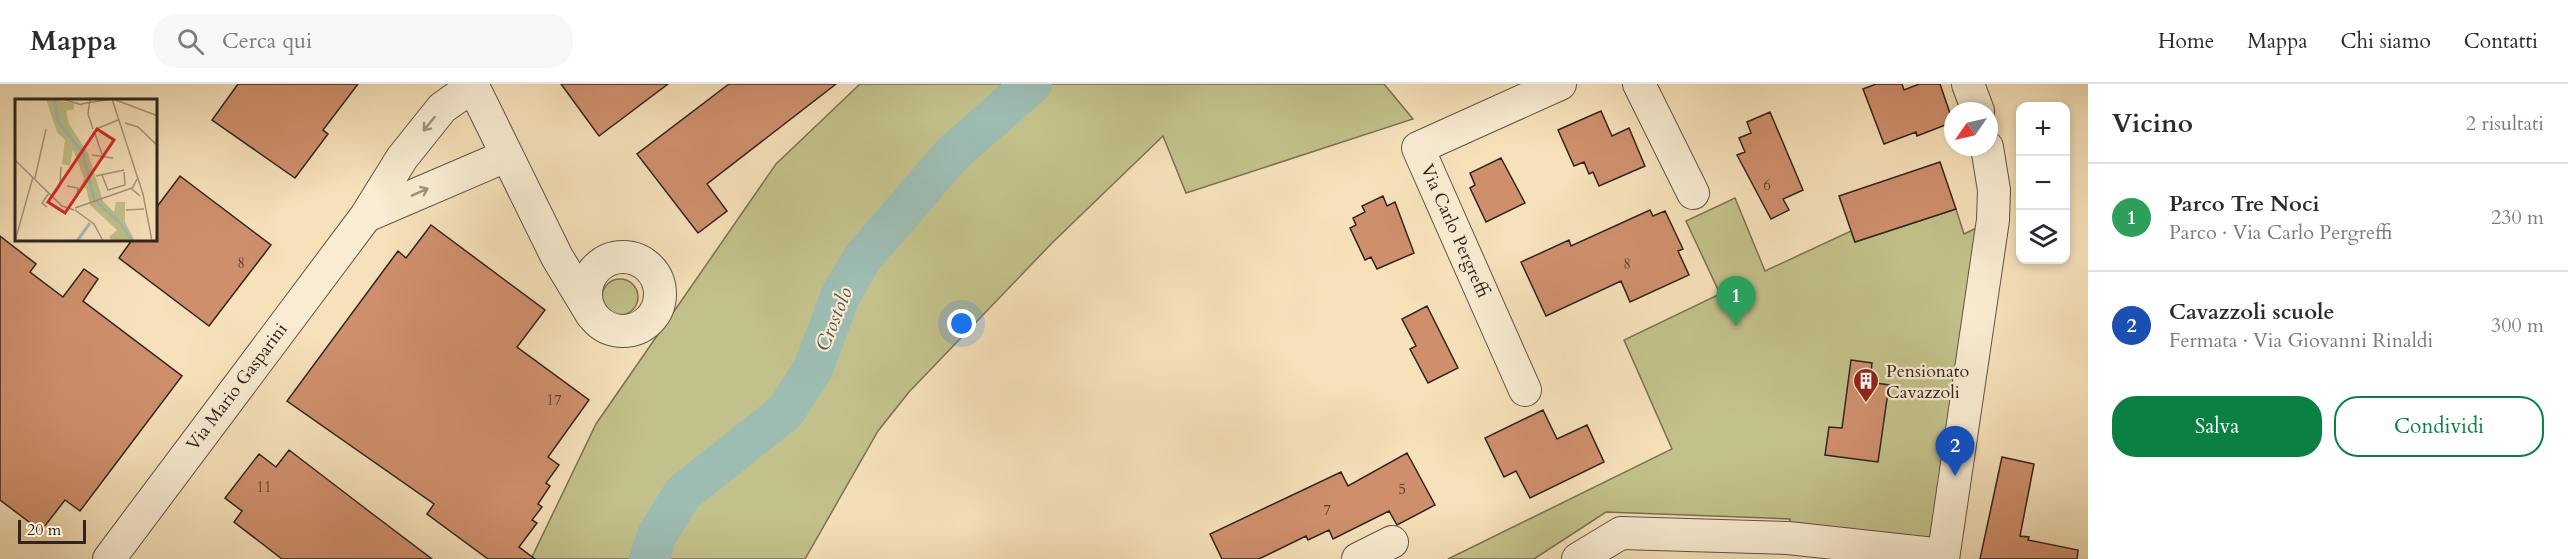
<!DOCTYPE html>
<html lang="it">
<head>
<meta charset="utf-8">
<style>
	:root { --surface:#fff; --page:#f7f7f7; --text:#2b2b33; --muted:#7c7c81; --line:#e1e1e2; --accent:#0b8043 }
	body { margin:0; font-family:Cardo,serif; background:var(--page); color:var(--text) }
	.controls { position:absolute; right:18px; top:18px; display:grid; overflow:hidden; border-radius:12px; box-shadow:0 3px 9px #0003 }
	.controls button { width:54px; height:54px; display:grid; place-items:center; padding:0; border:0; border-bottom:2px solid var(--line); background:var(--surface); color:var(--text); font:30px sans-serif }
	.compass { position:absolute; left:1944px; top:18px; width:54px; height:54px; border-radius:50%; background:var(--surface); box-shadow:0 3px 9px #0003; rotate:236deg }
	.scale { position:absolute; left:18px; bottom:15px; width:68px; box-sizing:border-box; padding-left:6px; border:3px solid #31241e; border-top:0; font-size:16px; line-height:21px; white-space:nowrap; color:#31241e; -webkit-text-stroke:4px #f9ecd2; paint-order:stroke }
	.you { position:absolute; left:962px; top:240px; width:21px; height:21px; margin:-15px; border:4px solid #fff; border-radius:50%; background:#1a73e8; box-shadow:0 0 0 9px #1a73e833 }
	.badge { display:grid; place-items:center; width:39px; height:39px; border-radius:50%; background:var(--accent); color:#fff; font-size:20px; font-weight:700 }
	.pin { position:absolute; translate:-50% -50px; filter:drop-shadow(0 2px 3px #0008) }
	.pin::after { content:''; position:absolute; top:32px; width:21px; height:18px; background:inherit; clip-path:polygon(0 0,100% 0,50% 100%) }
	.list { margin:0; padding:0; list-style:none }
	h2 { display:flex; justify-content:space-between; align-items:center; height:78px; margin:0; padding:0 24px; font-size:26px }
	h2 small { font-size:20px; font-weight:400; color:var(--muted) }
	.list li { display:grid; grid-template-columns:39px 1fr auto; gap:18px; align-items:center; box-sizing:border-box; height:108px; padding:0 24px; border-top:2px solid var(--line) }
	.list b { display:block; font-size:22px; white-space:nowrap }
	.list p { margin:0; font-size:20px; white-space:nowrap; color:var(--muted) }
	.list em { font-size:20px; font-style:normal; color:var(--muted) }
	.actions { display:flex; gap:12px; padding:18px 24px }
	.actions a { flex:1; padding:14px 0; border:2px solid var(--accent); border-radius:24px; text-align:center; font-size:21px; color:var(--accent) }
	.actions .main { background:var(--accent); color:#fff }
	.icon { flex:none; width:33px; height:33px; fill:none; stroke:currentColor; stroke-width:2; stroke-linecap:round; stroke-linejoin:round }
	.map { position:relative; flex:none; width:2088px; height:475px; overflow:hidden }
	header { display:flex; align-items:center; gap:36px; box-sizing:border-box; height:84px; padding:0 30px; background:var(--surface); border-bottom:2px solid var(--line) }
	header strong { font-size:28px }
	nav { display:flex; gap:33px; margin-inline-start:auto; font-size:21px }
	.search { width:420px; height:54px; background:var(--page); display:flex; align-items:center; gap:15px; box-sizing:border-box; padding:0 21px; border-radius:24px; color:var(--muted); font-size:22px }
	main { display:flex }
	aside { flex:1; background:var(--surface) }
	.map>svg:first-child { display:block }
</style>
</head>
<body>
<header>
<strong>Mappa</strong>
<div class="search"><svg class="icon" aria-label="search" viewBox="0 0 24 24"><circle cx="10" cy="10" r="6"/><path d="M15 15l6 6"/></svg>Cerca qui</div>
<nav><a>Home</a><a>Mappa</a><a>Chi siamo</a><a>Contatti</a></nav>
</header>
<main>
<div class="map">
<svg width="2088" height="475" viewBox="0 0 2088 475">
	<rect width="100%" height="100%" fill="#f6e1ba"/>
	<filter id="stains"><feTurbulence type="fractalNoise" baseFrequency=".00333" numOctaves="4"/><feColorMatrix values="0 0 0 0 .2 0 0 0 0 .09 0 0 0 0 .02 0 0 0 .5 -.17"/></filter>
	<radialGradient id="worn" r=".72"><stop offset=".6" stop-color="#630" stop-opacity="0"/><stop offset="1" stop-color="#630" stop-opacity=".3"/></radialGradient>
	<path fill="#c3c18b" stroke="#7a7254" stroke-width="1.5" d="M860,0H1384L1413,35L1186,109L1163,52L1053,158L909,308L878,347L805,475H531L596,340L776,80Z
		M1735,114L1765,187L1851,147L1855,158L1956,125L1964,150L1993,136L1943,471L1788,454L1790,435L1606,428L1534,475H1448L1672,365L1624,256L1720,210L1686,137Z
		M602 213a18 18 0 1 1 36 0a18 18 0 1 1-36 0Z"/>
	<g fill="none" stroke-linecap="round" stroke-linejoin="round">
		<path stroke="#9dbdb3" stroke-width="40" d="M649,475L657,451L683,409L785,328L813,285L841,210L864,172L953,69L1032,0"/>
	</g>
	<path fill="#cf8f6d" stroke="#31241e" stroke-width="1.5" d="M238,0H358L323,46L328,50L295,94L212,36Z
		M561,0H668L599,52Z
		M729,0H836L707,100L727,127L698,149L637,70Z
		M1876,0H1902L1904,6L1919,0H1940L1953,38L1917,52L1916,48L1884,60L1863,5Z
		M1601,27L1612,52L1629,44L1645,82L1599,102L1593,88L1589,90L1584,78L1574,82L1558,46Z
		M1770,28L1803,106L1783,115L1789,126L1771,135L1737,71L1745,68L1739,54L1751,49L1747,38Z
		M1501,74L1525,119L1486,138L1470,104L1475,101L1470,89Z
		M1940,78L1956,125L1855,158L1839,112Z
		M180,92L271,161L209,242L119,174L132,156H156V124Z
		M1383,112L1387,122L1395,118L1414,169L1377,185L1371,173L1365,176L1350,144L1356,141L1353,134L1365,128L1362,122Z
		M1650,126L1653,132L1665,127L1683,165L1678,167L1689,191L1630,218L1621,197L1546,232L1521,178L1569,156L1571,162Z
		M431,141L545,226L517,263L589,316L548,373L559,381L546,399L550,402L538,420L542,423L532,436L537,439L519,463L535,475H488L427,430L434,420L287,317L398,167L406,174Z
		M0,152L36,180L30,188L63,213L84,185L98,195L83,217L182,292L80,427L65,416L41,447L0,416Z
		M1427,222L1458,284L1428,299L1410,265L1416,262L1402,235Z
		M1851,276L1872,279L1870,298L1889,301L1878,378L1825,371L1829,343L1842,344Z
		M1543,326L1557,355L1587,341L1604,378L1530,414L1516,387L1504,393L1485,354Z
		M289,366L366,425L432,475H282L234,438L242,427L225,414L259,370L276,383Z
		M1407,369L1435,421L1397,441L1389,427L1333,455L1329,446L1308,456L1306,452L1259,475H1222L1210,450L1341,388L1348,402Z
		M2002,373L2034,380L2020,452L2029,453L2028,456L2078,466L2077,475H1980Z"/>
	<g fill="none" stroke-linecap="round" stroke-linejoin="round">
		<defs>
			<path id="minor" d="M472,0L557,173L592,231
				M1639,0L1693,109
				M1968,0L1978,27
				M366,132L506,72
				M586 210a37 37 0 1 1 74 0a37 37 0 1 1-74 0Z
				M1525,306L1418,64L1560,0
				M109,475L366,132L402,74L442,24L473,2
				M1358,475L1392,458
				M1578,475L1621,449L1788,454L1943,471
				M1943,475L1993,136L1994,106L1987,63"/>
		</defs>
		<use href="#minor" stroke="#625345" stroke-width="34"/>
		<use href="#minor" stroke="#f9ecd2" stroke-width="32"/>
	</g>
	<defs><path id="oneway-shaft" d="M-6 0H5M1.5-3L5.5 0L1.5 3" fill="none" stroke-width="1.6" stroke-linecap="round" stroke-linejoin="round" transform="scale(1.5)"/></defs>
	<g stroke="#9f9281">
		<use href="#oneway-shaft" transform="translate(429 40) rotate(129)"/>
		<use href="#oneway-shaft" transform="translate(420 108) rotate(-24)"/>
	</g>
	<defs>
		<symbol id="building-pin" viewBox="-11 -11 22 30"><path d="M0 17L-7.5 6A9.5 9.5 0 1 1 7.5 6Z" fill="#8f2418" stroke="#f9ecd2"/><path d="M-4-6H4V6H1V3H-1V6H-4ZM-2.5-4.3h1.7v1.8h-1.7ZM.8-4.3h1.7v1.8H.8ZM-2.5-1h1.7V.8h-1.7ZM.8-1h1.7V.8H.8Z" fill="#fff"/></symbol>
	</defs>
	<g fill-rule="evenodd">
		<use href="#building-pin" x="1851" y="282" width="30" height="40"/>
	</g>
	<g text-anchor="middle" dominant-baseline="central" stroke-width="4.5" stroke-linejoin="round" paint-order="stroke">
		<g font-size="15" fill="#583f32">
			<text x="1767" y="101">6</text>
			<text x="241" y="179">8</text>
			<text x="1627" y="180">8</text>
			<text x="554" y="316">17</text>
			<text x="264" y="403">11</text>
			<text x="1402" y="405">5</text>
			<text x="1327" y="426">7</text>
		</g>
		<g font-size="18" fill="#31241e" stroke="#f9ecd2">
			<text transform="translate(1455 147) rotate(66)">Via Carlo Pergreffi</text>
			<text transform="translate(237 303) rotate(-53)">Via Mario Gasparini</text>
		</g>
		<g font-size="18" fill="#31241e" stroke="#f9ecd2" text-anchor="start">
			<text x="1886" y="287">Pensionato<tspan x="1886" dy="21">Cavazzoli</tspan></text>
		</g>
		<g font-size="20" font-style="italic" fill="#51524b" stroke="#f9ecd2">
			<text transform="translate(834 235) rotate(-68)">Crostolo</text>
		</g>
	</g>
	<g transform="translate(15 15)">
		<rect width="142" height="142" fill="#f6e1ba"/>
		<path d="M31,0L59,4V10L51,12L54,25L73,54L88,102L99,113L101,103H110V123L120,142H97L94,138L102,131L75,106L71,89L64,90L69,80L58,50L55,67L47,65L50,41L42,33Z" fill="#c3c18b"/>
		<path fill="none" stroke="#9dbdb3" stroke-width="3" d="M39,0L43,22L68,54L79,100L106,125L117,142M62,142L75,124"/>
		<path fill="none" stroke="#a7957c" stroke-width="1.5" d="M48,0L67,6M75,0L73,15L78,30M97,0L128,95L137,142M98,0L143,17M66,5L97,0M110,24L123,28L143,47M81,30L103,21M79,32L88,58M77,56L98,59M0,61L47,107L59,111M87,76L93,91L110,86L109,73M81,77L109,71M20,79L31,30M122,80L117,90L125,97M52,87L63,89L62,98M37,98L45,87L46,68M32,108L27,104L34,94M60,109L117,89M60,111L79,125L88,142M111,111L129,110M0,142L18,78"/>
		<path fill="#d62828" fill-opacity="0.15" stroke="#d62828" stroke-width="3" d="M82,30L99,41L50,114L33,103Z"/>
		<rect width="142" height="142" fill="none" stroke="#31241e" stroke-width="3"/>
	</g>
	<rect width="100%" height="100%" filter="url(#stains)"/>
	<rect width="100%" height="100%" fill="url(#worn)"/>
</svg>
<div class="controls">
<button>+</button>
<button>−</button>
<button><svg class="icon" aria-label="layers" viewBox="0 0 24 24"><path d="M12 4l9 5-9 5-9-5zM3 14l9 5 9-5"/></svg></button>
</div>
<svg class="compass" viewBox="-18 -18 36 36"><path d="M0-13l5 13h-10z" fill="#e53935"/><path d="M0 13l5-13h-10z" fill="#7c7c81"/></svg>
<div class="scale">20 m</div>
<div class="you"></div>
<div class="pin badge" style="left:1736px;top:242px;background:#2e9e5b">1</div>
<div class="pin badge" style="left:1955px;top:392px;background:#1a4fb4">2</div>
</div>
<aside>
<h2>Vicino<small>2 risultati</small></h2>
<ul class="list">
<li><span class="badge" style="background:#2e9e5b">1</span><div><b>Parco Tre Noci</b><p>Parco · Via Carlo Pergreffi</p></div><em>230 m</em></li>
<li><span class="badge" style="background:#1a4fb4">2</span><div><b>Cavazzoli scuole</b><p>Fermata · Via Giovanni Rinaldi</p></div><em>300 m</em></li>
</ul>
<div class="actions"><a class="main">Salva</a><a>Condividi</a></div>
</aside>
</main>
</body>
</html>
